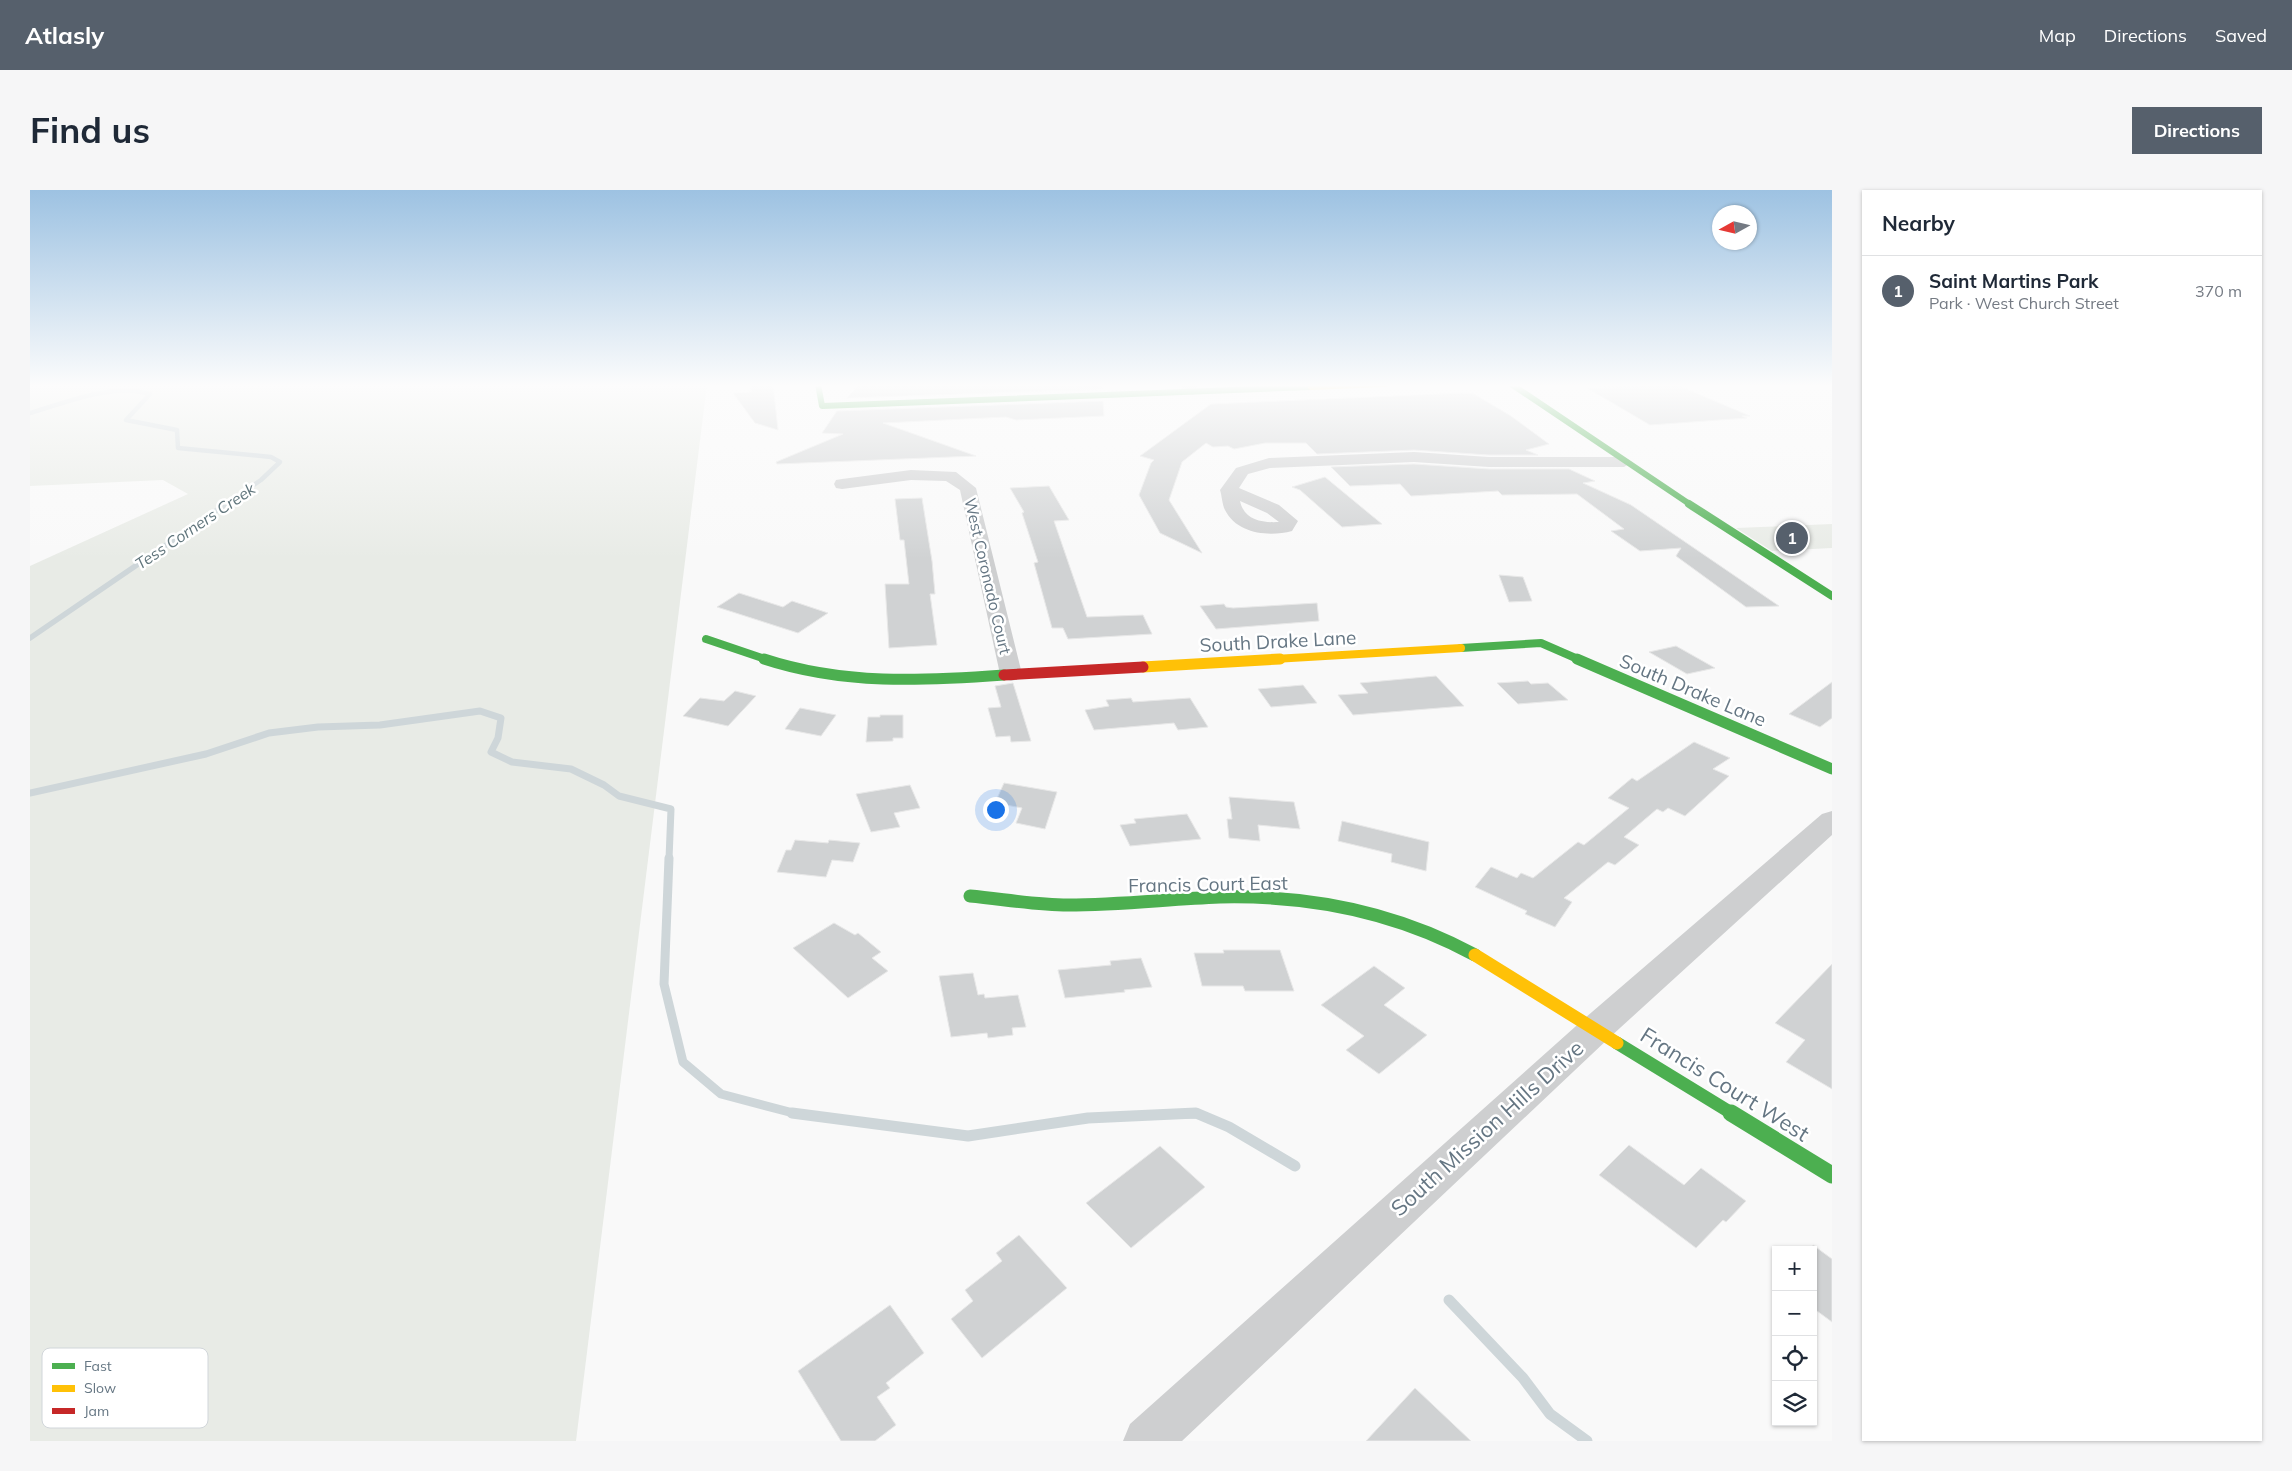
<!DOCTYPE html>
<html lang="en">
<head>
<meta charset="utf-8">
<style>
	:root { --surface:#fff; --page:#f6f6f7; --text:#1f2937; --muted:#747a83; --line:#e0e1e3; --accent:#56606c }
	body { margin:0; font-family:Mulish,sans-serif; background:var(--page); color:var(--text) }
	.controls { position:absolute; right:15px; bottom:15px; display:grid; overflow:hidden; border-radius:0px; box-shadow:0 1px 4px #0004 }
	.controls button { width:45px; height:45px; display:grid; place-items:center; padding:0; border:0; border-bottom:1px solid var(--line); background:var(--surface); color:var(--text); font:25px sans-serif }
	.compass { position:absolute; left:1682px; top:15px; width:45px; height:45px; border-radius:50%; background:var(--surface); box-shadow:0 1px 4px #0004; rotate:262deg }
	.you { position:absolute; left:965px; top:619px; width:18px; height:18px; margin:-12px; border:4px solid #fff; border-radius:50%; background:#1a73e8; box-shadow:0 0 0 8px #1a73e833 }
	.badge { display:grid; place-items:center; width:32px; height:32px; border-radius:50%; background:var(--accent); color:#fff; font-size:16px; font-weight:700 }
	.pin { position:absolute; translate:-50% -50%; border:2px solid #fff; box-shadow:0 1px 5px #0006 }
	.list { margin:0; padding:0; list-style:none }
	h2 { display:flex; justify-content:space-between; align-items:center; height:65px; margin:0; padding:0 20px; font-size:21px }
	h2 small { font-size:16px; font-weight:400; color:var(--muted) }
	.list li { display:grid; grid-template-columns:32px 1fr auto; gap:15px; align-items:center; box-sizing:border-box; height:70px; padding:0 20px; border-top:1px solid var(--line) }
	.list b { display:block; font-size:19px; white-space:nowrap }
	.list p { margin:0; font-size:16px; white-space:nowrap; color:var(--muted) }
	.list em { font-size:16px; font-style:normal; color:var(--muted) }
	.icon { flex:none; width:28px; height:28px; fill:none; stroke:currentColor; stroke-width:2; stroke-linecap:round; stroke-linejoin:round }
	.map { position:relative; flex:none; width:1802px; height:1251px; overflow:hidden; border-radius:0px }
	header { display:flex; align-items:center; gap:30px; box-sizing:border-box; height:70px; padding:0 25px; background:var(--accent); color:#fff }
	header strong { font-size:24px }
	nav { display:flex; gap:28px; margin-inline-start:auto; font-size:18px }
	.intro { display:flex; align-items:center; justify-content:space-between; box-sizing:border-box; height:120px; padding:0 30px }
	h1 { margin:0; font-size:35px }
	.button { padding:12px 22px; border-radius:0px; background:var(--accent); color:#fff; font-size:18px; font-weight:700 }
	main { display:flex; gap:30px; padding:0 30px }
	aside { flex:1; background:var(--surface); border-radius:0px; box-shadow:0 1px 4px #0004 }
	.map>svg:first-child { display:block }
</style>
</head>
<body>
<header>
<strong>Atlasly</strong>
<nav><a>Map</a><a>Directions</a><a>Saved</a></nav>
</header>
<div class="intro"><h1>Find us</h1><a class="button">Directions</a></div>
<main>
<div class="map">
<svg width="1802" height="1251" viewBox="0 0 1802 1251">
	<rect width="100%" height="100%" fill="#f9f9f9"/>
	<path fill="#e8ebe6" d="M0,194H677L546,1251H0V376L158,304L133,290L0,296Z
		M1802,334V358L1742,361L1706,338Z"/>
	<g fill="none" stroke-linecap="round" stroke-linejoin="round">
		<path stroke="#ced6d9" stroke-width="4.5" d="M0,223C38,212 81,193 120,204L96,230L147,240L148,258L241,267L250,272L231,290L194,315"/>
		<path stroke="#ced6d9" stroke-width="5.5" d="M0,448L196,314"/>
		<path stroke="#ced6d9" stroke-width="7" d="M0,603L176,564L239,543L288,537L350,535L450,521L471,528L468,548L461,562L482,572L541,579L574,595L589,606L641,619L639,669"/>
		<path stroke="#ced6d9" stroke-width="9" d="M639,668L634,794L653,872L691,904L767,924
			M1143,924H1168"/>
		<path stroke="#ced6d9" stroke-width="11" d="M762,923L938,946L1058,928L1166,923L1199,937L1265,976
			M1419,1110L1493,1188L1520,1224L1557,1251"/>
	</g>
	<path fill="#d0d2d3" stroke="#e8e8e8" d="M721,194H743L748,240L725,233L703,203L721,202Z
		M829,194H1073V199L817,208Z
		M1645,194L1720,226H1712L1717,228L1620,235L1557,198Z
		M1432,203L1444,204L1481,226L1519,254L1496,260L1508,265H1459L1384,260L1287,264L1276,253H1235L1204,259L1198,256L1183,257L1176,253L1152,272L1139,310L1172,363L1130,343L1109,305L1121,273L1124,270L1110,266L1181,214Z
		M1073,211L1074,226L986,230L976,227L853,233L946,266L747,274L746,272L813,244L792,243L807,221Z
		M1384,274L1459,279H1539L1565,291L1553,293L1601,315L1749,416L1716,417L1646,366L1651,358L1610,361L1581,341L1594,339L1547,304L1472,305L1468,301L1381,306L1370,294L1320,296L1301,277Z
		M1295,287L1341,325L1352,334L1312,337L1270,300L1262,297Z
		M1019,296L1039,330L1024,331L1057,427L1113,425L1122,444L1038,449L1033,438H1022L1004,373L1008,372L992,323L994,322L980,298Z
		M892,308L902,371L905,404H900L907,455L859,458L855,394H879L874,350H870L865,309Z
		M1469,385L1493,387L1502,411L1479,412Z
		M709,403L753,417L762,411L798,423L768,443L687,417Z
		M1287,413L1289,431L1186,439L1170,416L1194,414L1196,417L1203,418Z
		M1646,456L1685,478L1657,484L1619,462Z
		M1406,486L1434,516L1323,525L1308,505L1338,503L1330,493Z
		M1498,491L1501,494L1518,493L1538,510L1488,514L1467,493Z
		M1802,492V528L1790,537L1759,524Z
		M983,493L1001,551L981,552L980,546L966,547L958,518L971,517L965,496Z
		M1273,495L1287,513L1241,517L1228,499Z
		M705,501L726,506L698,536L653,526L670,508L694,511Z
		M1101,508L1103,512L1160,508L1178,537L1148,540L1144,533L1064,540L1055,520L1079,516L1076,510Z
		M770,518L806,525L791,546L755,539Z
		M850,525H873V548H863V551L836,552L838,527H850Z
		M1664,552L1700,568L1683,579L1699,586L1655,626L1638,618L1633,622L1627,619L1594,647L1609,655L1585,675L1578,672L1534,708L1542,712L1525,737L1495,724L1497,721L1445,697L1461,677L1487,688L1491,683L1503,688L1548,652L1554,655L1599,618L1578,608L1602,588L1607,591Z
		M974,593L1027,602L1015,639L986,633L992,618L965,613Z
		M880,595L890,618L864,623L870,637L841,642L826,604Z
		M1199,607L1264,612L1270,639L1228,635L1230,651L1199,648L1197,629H1202Z
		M1157,624L1171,649L1100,656L1090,635L1106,633L1104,629Z
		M1312,631L1399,652L1396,681L1361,672L1362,664L1308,651Z
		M765,650L798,653L799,650L830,653L823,672L802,670L796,687L747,682L756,660H761Z
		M804,733L825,745L828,743L851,762L842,768L858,781L818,808L763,758Z
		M1193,760H1250L1264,801H1215L1213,796H1172L1164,763H1194Z
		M1111,768L1122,797L1094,800L1095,802L1035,808L1028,780L1081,775L1080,771Z
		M1802,774V899L1756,872L1775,850L1745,833Z
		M1344,776L1375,798L1354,815L1397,845L1349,884L1316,860L1334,846L1291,815Z
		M943,783L948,805L954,804L955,808L988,805L996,837L982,838L983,845L958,848L957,843L921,847L909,786Z
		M1599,955L1654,995L1671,978L1716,1011L1696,1032L1693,1030L1666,1058L1569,985Z
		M1130,956L1175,997L1101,1058L1056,1013Z
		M989,1045L1037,1098L952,1168L921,1129L943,1111L935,1100L972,1071L966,1063Z
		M1783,1055L1802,1069V1132L1783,1118Z
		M860,1115L894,1163L856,1193L860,1198L847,1207L866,1235L845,1251H811L768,1181Z
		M1385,1198L1441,1251H1336Z"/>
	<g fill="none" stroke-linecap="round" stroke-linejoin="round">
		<path fill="#cecfd0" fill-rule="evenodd" d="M1149,194H1164L1170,201L1163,205L1158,204Z
			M1384,262L1459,267H1594L1602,272L1594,277H1459L1384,272L1240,278L1218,284L1209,298L1249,315L1268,331L1262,341C1239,347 1207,344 1195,320C1192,314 1192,306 1190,300L1206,278L1239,268ZM1210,311L1237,323L1249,332C1232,333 1214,330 1210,311Z
			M881,280L926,282L946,298L992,484L989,489L981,491L973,489L970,484L930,300L916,291L881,290L812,299L806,298L804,294L806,290L812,289Z
			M1802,621V645L1579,848L1152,1251H1093L1100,1234L1555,828L1792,624Z"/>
		<path stroke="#4caf50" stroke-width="6" d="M788,194L792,216L1281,197
			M1481,194L1661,315"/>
		<path stroke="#4caf50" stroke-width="8" d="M1659,314L1802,406
			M676,449L738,470
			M1431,458L1511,453L1550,470"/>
		<path stroke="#4caf50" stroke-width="11" d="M734,469C813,495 892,491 974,485
			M1547,469L1802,579"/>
		<path stroke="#4caf50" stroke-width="13" d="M940,706C973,709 1005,715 1038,715C1089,715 1139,709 1190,707C1279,705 1366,722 1445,765
			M1587,853L1703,924"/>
		<path stroke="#4caf50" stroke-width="17" d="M1701,923L1802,985"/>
		<path stroke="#ffc107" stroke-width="6" d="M1281,197L1354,194"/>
		<path stroke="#ffc107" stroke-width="8" d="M1229,470L1431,458"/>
		<path stroke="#ffc107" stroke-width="11" d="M1113,477L1250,469"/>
		<path stroke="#ffc107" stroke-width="13" d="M1445,765L1587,853"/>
		<path stroke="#c62828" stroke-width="11" d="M974,485L1113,477"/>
	</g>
	<linearGradient id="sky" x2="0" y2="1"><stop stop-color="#9dc2e2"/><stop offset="0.53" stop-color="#fcfcfc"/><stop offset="1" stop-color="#fcfcfc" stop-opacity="0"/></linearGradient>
	<rect width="1802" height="369" fill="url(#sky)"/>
	<g text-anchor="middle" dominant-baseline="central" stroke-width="5" stroke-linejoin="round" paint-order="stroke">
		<g font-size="16" font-style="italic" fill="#60757c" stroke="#fff">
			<text transform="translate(165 336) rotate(-34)">Tess Corners Creek</text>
		</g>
		<g font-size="16" fill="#657683" stroke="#fff">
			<text transform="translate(958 386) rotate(77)">West Coronado Court</text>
		</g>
		<g font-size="19" fill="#657683" stroke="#fff">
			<text transform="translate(1248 451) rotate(-3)">South Drake Lane</text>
			<text transform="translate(1663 500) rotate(23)">South Drake Lane</text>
			<text transform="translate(1178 694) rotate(-1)">Francis Court East</text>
		</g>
		<g font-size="22" fill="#657683" stroke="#fff">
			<text transform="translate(1695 894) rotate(32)">Francis Court West</text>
			<text transform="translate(1457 938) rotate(-42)">South Mission Hills Drive</text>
		</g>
	</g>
	<rect x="12" y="1158" width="166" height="80" rx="8" fill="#fff" stroke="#d1d6da" stroke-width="1"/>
	<rect x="22" y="1173" width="23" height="6" fill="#4caf50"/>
	<rect x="22" y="1195" width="23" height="7" fill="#ffc107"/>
	<rect x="22" y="1218" width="23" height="6" fill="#c62828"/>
	<g font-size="14" fill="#657683">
		<text x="54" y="1181">Fast</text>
		<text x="54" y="1203">Slow</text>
		<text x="54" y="1226">Jam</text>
	</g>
</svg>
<div class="controls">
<button>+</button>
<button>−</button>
<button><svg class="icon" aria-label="locate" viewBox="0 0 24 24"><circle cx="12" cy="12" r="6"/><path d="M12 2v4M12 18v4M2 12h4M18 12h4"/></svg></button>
<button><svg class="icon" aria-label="layers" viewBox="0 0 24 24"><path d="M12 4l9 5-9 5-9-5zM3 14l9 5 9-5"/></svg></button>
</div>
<svg class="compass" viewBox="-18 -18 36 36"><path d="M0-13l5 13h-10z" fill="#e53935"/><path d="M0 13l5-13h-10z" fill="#747a83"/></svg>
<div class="you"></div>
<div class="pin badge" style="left:1762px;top:348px">1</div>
</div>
<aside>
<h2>Nearby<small></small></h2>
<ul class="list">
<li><span class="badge">1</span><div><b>Saint Martins Park</b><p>Park · West Church Street</p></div><em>370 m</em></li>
</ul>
</aside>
</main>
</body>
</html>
